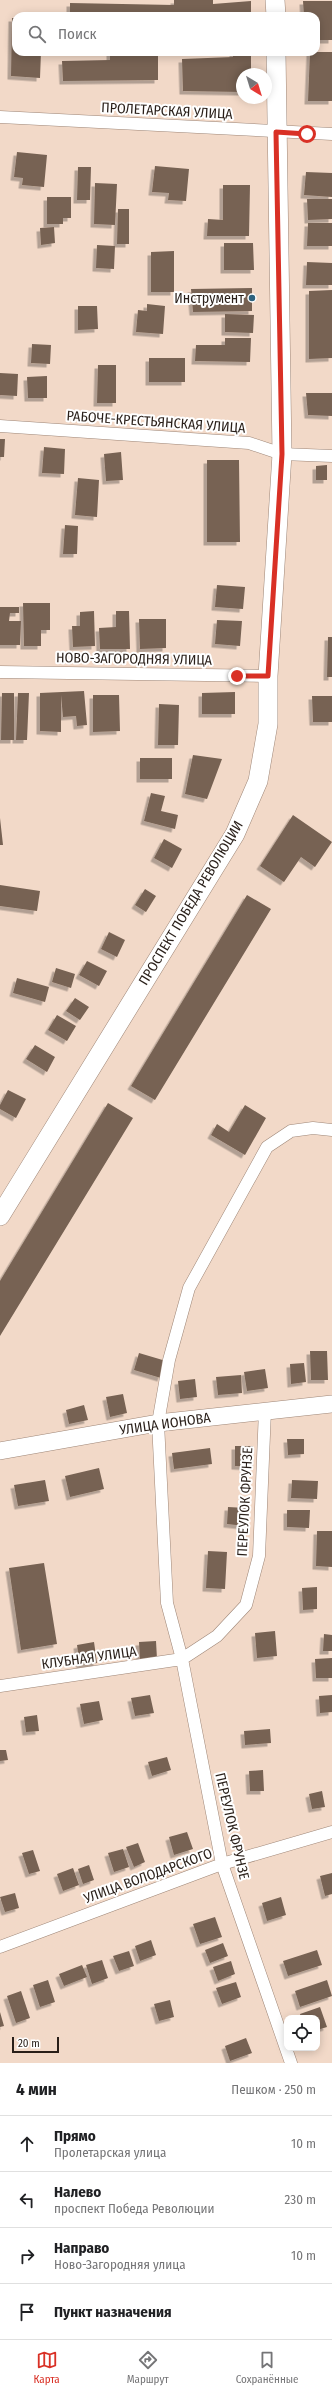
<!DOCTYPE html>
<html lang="ru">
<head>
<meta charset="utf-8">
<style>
	:root { --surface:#fff; --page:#f2f2f2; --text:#202124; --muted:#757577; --line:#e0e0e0; --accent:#d93025 }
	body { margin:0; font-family:"Fira Sans Condensed",sans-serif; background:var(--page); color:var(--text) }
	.controls { position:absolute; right:12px; bottom:12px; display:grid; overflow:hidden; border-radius:8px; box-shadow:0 2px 10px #0003 }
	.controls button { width:36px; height:36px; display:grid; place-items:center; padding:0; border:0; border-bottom:1px solid var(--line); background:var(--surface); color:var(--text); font:20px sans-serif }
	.compass { position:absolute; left:236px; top:68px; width:36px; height:36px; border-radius:50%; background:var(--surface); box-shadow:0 2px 10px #0003; rotate:142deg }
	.scale { position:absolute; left:12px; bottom:10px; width:47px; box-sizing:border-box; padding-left:4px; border:2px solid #291f19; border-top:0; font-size:11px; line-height:14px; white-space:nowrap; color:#291f19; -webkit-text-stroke:3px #fff; paint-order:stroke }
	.stop { position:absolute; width:12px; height:12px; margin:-9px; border:3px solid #d93025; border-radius:50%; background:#fff }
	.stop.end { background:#d93025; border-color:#fff; box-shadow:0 1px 4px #0008 }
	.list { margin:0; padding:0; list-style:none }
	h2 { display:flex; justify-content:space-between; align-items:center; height:52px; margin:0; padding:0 16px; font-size:17px }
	h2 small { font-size:13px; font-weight:400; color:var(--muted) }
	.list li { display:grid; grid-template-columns:26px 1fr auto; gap:12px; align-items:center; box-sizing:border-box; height:56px; padding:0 16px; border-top:1px solid var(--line) }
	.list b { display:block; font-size:15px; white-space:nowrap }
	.list p { margin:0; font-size:13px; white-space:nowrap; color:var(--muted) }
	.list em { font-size:13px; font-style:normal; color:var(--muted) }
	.icon { flex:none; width:22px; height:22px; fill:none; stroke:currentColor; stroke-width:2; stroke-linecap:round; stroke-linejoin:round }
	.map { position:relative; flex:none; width:332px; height:2063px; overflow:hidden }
	.search { position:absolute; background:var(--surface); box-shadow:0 2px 10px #0003; left:12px; right:12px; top:12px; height:44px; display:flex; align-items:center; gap:10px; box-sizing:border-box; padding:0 14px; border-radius:12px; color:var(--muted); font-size:15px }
	.sheet { height:276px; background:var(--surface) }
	nav { display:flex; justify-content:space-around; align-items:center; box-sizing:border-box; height:56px; border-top:1px solid var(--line); background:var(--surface); font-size:11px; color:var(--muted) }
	nav a { display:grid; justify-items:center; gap:2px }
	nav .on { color:var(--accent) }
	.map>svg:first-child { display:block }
</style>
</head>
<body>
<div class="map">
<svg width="332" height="2063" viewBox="0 0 332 2063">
	<defs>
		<filter id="shadow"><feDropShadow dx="-3.5" dy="3.5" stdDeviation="0" flood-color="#0004"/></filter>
	</defs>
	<rect width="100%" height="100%" fill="#f2d9c8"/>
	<path fill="#776253" filter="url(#shadow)" d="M174,0H213V4L251,1V16H70V3L174,5Z
		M303,1H332V40H316V16H304Z
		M12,18H16V52H41L40,78L11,76Z
		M110,52H158V80L63,81L62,61L110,60Z
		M233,52H251V74H242V92L183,91L182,59L233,57Z
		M310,52H332V101H308Z
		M17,152L47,155L44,187L22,185L23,178L14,177Z
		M155,166L189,169L186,201L168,200L169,193L152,192Z
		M78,167H91L90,200H77Z
		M306,172L332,173V197L304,195Z
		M95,183L117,184L115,225L94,224Z
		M223,185H250L249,236H207L208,219L223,220Z
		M47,197H71V218H63V224H47Z
		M307,199H332V219L308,220Z
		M118,209H129V244H117Z
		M308,223H332V246H307Z
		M54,227L55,243L41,245L40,228Z
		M224,243H253L254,270H224Z
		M97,245L115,246L114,269L96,268Z
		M174,251V292H151V252Z
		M307,262L332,263V285H306Z
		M252,288V311L193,312L191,289Z
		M332,290V358L309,359V291Z
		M147,304L165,306L163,334L136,332L138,310L147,311Z
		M78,306H97L98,329L78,330Z
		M225,314L254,315L253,333L225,332Z
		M225,338H251L250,362L195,361L196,345H225Z
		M32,344L51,345L50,364L31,363Z
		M149,358H185V382H149Z
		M98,365H116V403H97Z
		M0,373L18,374L17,396L0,395Z
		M47,376V398H28L27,377Z
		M306,393H332V416L308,415Z
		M0,439H5L4,457H0Z
		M44,447L65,449L64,474L42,473Z
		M121,452L123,480L106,481L104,454Z
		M207,460H239L240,542H207Z
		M327,465V480H316V466Z
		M78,478L99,480L97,517L75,515Z
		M65,525L78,526L77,554H63Z
		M217,585L245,587L243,609L215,607Z
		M23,603H50V630H41V646H24Z
		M0,607H19V613H10L9,621H21L20,645H0Z
		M94,611L95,646L73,647L72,626H80V612Z
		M116,611H129L130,649H100L99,628L116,627Z
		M139,619H166V648L140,649Z
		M217,620L242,621L240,646L215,644Z
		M328,637H332V677H327Z
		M84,691L87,725L77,726L76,716L63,717L61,695V732L40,731V693Z
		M235,692V714H202V693Z
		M2,693H14V740H1Z
		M18,693H29L27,740H16Z
		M93,695H119L120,731L93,732Z
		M312,696H332V722H313Z
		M159,704L179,705L178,745H158Z
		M193,755L222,759L207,799L185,794Z
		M140,758H172V779H140Z
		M151,793L165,796L161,811L178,815L175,829L144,821Z
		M293,815L332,842L315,867L301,857L284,882L260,866Z
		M0,818L3,845H0Z
		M164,839L182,849L172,868L154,858Z
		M0,885L40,891L37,911L0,906Z
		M145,889L156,896L146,912L135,905Z
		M247,895L271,909L155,1100L131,1086Z
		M109,932L125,940L117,957L101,949Z
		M87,961L107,971L99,986L79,975Z
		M56,968L75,974L71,988L52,982Z
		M17,978L49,987L45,1002L13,993Z
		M75,998L89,1007L80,1020L66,1011Z
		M57,1015L76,1026L67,1041L48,1030Z
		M35,1045L55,1057L47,1072L26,1059Z
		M8,1090L26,1099L16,1118L0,1109V1105Z
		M108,1103L133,1118L0,1336V1281Z
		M245,1105L266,1118L245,1155L211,1135L217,1124L229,1132Z
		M310,1351H327L328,1380H311Z
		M139,1353L166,1361L161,1378L134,1370Z
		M304,1363L306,1382L291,1384L290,1364Z
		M265,1369L268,1388L247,1391L244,1372Z
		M241,1375L242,1393L218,1395L216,1377Z
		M195,1379L197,1397L180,1399L178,1381Z
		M123,1394L127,1413L110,1417L106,1397Z
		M84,1405L88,1420L69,1424L66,1410Z
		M287,1439H304V1454L288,1455Z
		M235,1446H253V1467L235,1466Z
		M210,1448L212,1464L174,1469L172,1453Z
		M99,1468L104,1489L70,1497L65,1476Z
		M45,1480L49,1501L18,1506L14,1485Z
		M292,1480L318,1481L317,1499L291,1498Z
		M228,1507L246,1508L245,1526L227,1524Z
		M287,1510H310L309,1528L287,1527Z
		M317,1531H332V1567L316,1566Z
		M208,1551L227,1552L225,1589L206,1588Z
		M44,1563L57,1644L21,1650L9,1568Z
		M317,1587V1609L303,1610L302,1588Z
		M275,1631L277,1656L257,1658L255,1633Z
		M324,1634L332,1635V1651H323Z
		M156,1641L157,1659L140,1660L139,1642Z
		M94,1642L97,1663L80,1665L77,1645Z
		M332,1658V1678H316L315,1659Z
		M150,1695L154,1713L135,1716L131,1698Z
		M332,1695V1712L320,1713L319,1696Z
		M99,1701L103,1720L84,1724L80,1704Z
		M37,1715L39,1731L26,1732L24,1717Z
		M270,1729L271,1743L245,1745L244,1731Z
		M0,1750H6L8,1760L0,1761Z
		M167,1757L171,1770L152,1776L148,1762Z
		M263,1770L264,1791H250L249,1771Z
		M322,1791L325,1807L312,1809L309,1794Z
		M187,1832L193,1849L174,1855L169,1837Z
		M138,1843L145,1862L134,1867L126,1847Z
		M123,1849L129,1867L114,1872L108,1853Z
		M33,1850L40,1871L29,1874L22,1853Z
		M89,1865L94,1880L83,1884L78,1869Z
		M73,1868L79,1885L63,1891L57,1874Z
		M332,1873V1894L325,1896L320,1876Z
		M15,1893L19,1908L5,1912L0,1897Z
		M281,1897L286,1915L267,1921L262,1903Z
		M215,1917L222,1937L200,1944L193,1924Z
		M151,1940L156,1955L140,1961L135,1946Z
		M223,1943L228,1956L210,1963L205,1950Z
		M317,1950L322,1965L288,1976L283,1961Z
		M129,1951L134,1966L119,1971L113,1956Z
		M102,1960L108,1978L92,1984L86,1965Z
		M231,1961L235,1974L218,1981L213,1967Z
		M82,1965L87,1977L64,1986L59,1974Z
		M48,1980L55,2002L40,2007L33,1985Z
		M327,1980L332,1996L300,2007L295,1991Z
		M236,1982L241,1997L222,2004L216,1988Z
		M21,1991L30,2018L16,2023L7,1996Z
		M170,2000L174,2017L159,2021L154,2004Z
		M320,2007L327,2027L317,2030V2018H301L300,2014Z
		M0,2012L4,2026L0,2027Z
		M246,2038L252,2053L230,2061L225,2046Z"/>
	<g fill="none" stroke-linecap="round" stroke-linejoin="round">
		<defs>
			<path id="street" d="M0,117L332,134
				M0,426L249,443L282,454L332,456
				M0,672L268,676
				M0,1686L182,1659L217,1636L246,1605L259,1556L265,1410
				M0,1947L222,1864L332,1832
				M291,2063L222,1864L182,1659L167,1603L158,1423L169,1360L189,1288L267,1147L291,1131L313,1128L332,1130"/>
			<path id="secondary" d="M0,1451L158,1423L332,1404"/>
			<path id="primary" d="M275,0L276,16
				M0,1216L235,834L258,781L268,724V676L282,454L276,52"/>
		</defs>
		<use href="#street" stroke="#9e8677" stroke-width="13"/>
		<use href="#secondary" stroke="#9e8677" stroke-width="18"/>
		<use href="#primary" stroke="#9e8677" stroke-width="20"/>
		<use href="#street" stroke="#fff" stroke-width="12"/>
		<use href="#secondary" stroke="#fff" stroke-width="17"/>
		<use href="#primary" stroke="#fff" stroke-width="19"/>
	</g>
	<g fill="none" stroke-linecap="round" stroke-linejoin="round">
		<path stroke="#d93025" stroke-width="5" d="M237,676H268L282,454L276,132L307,134"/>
	</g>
	<circle fill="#2e627e" stroke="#fff" stroke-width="1.5" cx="252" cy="298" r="4"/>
	<g text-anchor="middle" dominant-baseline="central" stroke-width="4" stroke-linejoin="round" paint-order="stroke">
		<g font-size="14" fill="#291f19" stroke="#fff">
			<text transform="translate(167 111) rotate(3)">ПРОЛЕТАРСКАЯ УЛИЦА</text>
			<text transform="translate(156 422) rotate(4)">РАБОЧЕ-КРЕСТЬЯНСКАЯ УЛИЦА</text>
			<text transform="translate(134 659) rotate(1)">НОВО-ЗАГОРОДНЯЯ УЛИЦА</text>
			<text transform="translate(191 903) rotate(-59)">ПРОСПЕКТ ПОБЕДА РЕВОЛЮЦИИ</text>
			<text transform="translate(165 1424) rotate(-8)">УЛИЦА ИОНОВА</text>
			<text transform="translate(245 1502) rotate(-87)">ПЕРЕУЛОК ФРУНЗЕ</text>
			<text transform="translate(89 1658) rotate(-8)">КЛУБНАЯ УЛИЦА</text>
			<text transform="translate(232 1826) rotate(77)">ПЕРЕУЛОК ФРУНЗЕ</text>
			<text transform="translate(148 1876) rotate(-20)">УЛИЦА ВОЛОДАРСКОГО</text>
		</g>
		<g font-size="14" fill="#291f19" stroke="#fff" text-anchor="end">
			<text x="244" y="298">Инструмент</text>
		</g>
	</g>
</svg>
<div class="controls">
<button><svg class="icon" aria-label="locate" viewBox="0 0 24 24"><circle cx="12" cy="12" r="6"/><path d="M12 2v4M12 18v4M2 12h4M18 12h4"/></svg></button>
</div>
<svg class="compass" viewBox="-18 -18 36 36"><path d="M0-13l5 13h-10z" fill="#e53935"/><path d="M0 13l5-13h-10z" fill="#757577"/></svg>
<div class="scale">20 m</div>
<div class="stop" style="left:307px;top:134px"></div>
<div class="stop end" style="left:237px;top:676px"></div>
<div class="search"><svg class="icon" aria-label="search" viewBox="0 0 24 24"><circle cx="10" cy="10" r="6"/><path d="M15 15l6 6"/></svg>Поиск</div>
</div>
<section class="sheet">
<h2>4 мин<small>Пешком · 250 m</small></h2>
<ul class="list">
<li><svg class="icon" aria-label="ahead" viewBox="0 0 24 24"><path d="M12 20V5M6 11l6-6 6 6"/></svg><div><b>Прямо</b><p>Пролетарская улица</p></div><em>10 m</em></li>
<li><svg class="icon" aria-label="left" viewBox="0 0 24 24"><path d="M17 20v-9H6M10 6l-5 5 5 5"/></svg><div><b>Налево</b><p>проспект Победа Революции</p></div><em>230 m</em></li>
<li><svg class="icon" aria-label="right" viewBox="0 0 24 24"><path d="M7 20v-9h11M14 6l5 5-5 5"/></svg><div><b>Направо</b><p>Ново-Загородняя улица</p></div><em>10 m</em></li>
<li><svg class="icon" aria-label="arrive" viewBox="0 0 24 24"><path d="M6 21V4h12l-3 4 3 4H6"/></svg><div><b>Пункт назначения</b></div></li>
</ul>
</section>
<nav>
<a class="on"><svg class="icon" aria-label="map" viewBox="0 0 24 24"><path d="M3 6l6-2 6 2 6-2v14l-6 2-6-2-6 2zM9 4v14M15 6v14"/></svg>Карта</a>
<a><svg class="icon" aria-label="directions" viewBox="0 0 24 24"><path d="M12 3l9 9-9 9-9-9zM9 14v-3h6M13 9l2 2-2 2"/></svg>Маршрут</a>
<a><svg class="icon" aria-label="saved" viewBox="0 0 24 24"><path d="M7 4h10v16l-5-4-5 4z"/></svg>Сохранённые</a>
</nav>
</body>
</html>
